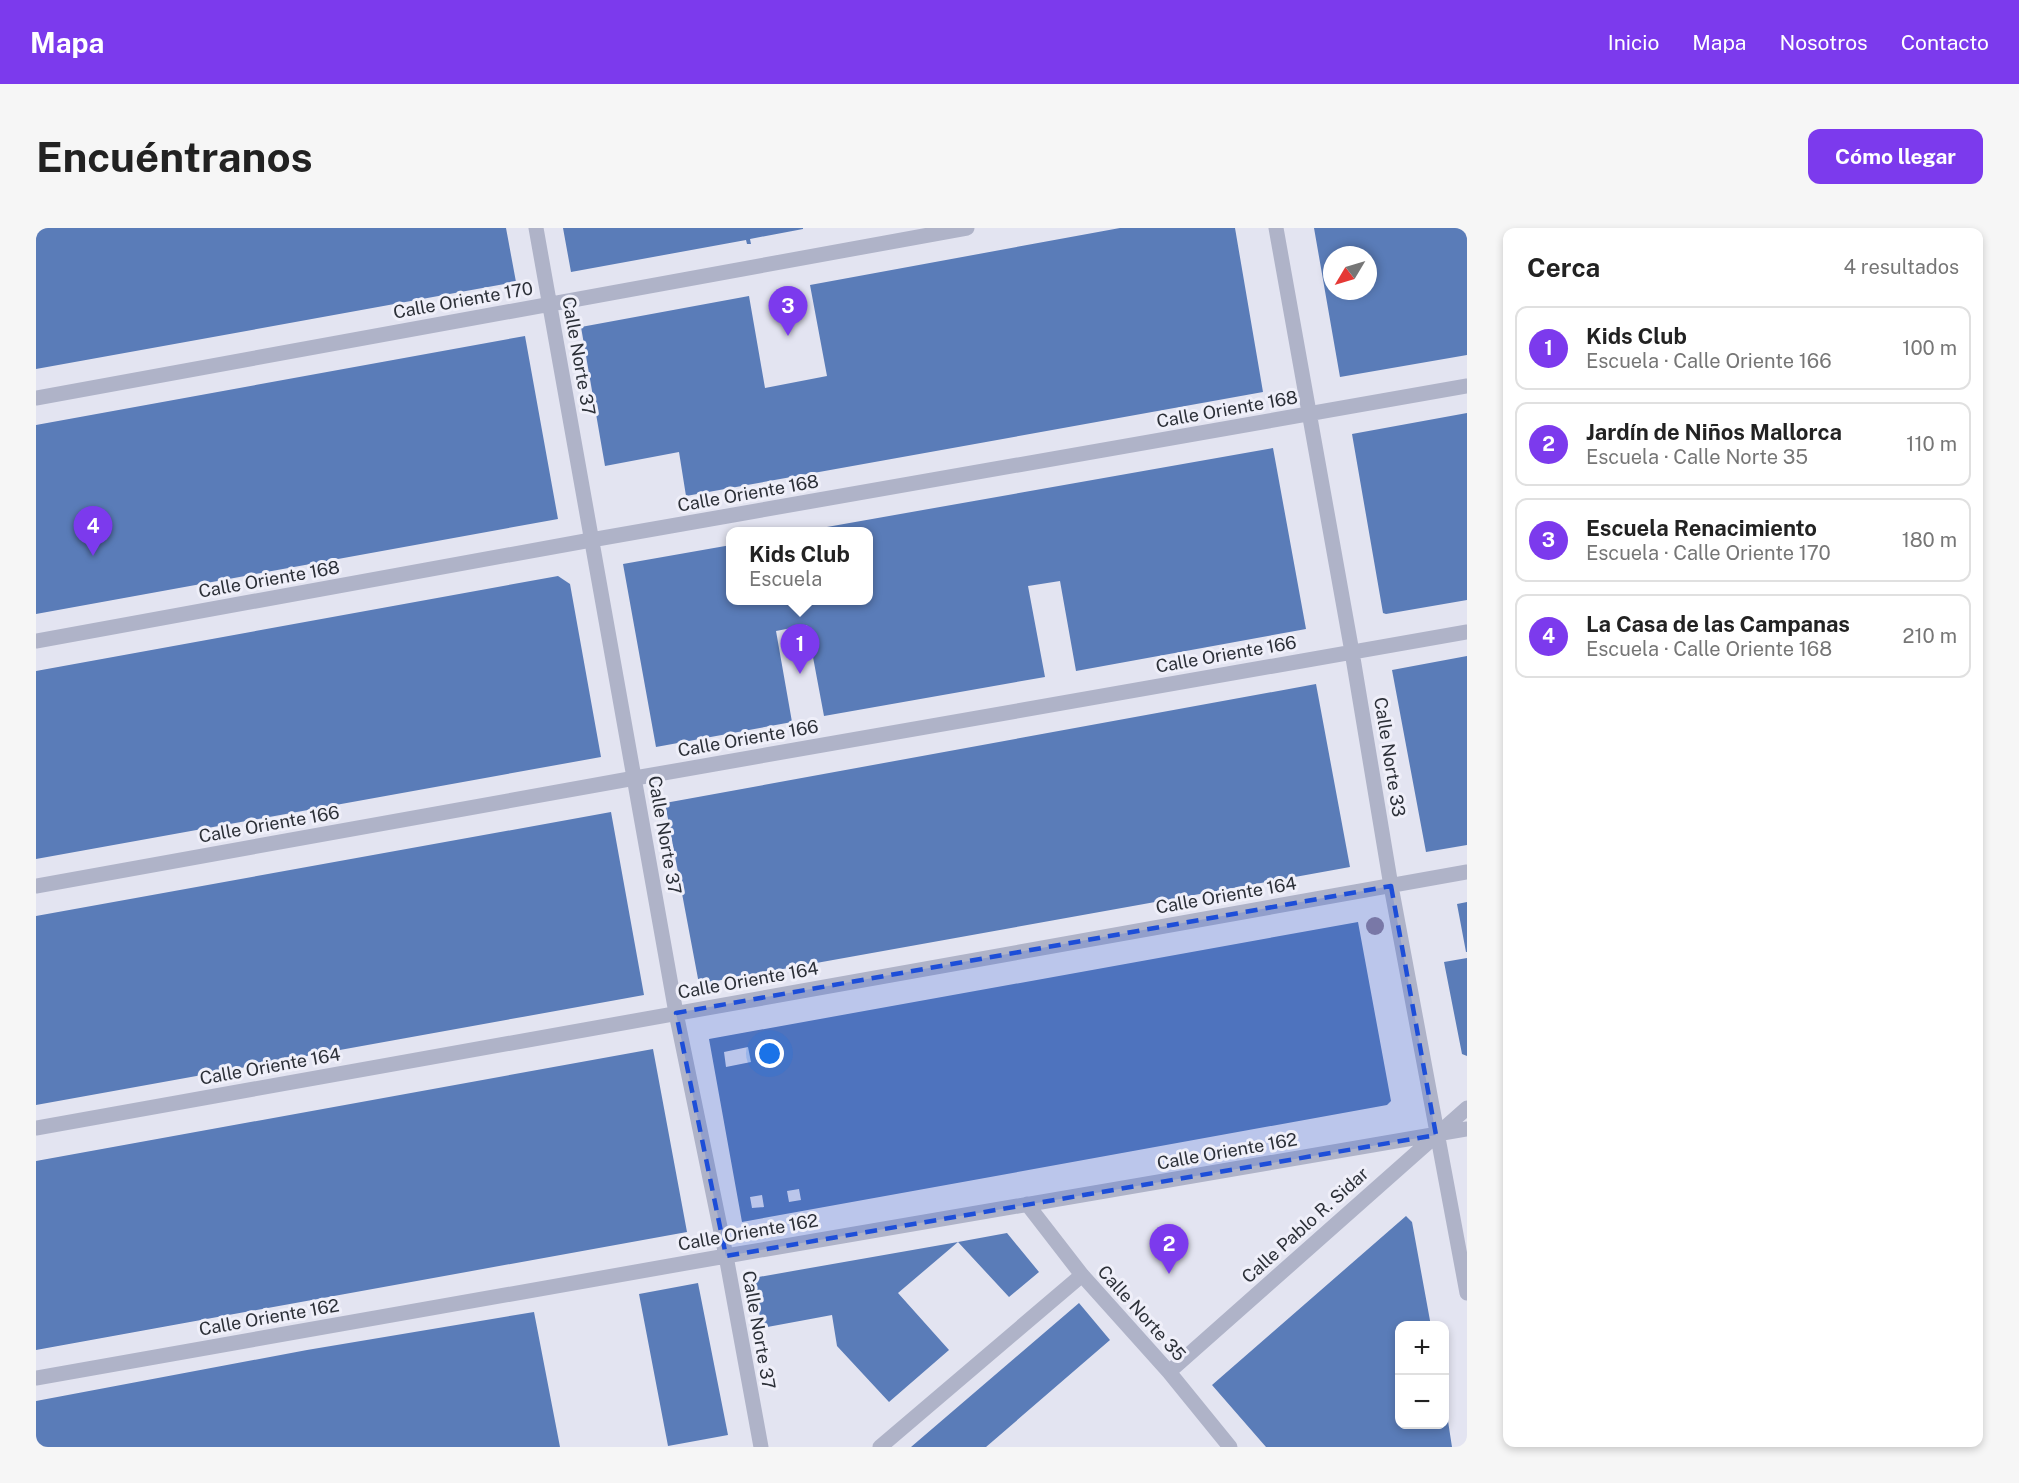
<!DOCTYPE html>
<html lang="es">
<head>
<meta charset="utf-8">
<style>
	:root { --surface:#fff; --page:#f6f6f6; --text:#222; --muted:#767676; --line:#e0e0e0; --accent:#7c3aed }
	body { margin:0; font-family:"Public Sans",sans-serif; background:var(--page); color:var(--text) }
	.controls { position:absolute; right:18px; bottom:18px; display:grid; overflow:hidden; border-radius:12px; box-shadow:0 3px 9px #0003 }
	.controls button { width:54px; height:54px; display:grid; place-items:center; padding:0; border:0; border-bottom:2px solid var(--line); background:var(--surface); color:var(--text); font:30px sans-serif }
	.compass { position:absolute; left:1287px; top:18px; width:54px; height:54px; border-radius:50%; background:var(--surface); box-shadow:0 3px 9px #0003; rotate:232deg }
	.you { position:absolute; left:734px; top:826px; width:21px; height:21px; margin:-15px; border:4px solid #fff; border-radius:50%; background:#1a73e8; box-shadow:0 0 0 9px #1a73e833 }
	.badge { display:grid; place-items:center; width:39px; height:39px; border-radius:50%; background:var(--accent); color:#fff; font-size:20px; font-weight:700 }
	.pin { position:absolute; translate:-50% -50px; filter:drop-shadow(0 2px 3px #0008) }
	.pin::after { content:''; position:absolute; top:32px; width:21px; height:18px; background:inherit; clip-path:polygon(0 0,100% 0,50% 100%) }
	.popup { position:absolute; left:690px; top:299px; width:147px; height:78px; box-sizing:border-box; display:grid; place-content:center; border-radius:12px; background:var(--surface); filter:drop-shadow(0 2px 4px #0005); font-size:20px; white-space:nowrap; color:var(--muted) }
	.popup b { font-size:22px; color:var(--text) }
	.popup::after { content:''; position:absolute; left:50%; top:100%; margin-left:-12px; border:12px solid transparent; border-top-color:var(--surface) }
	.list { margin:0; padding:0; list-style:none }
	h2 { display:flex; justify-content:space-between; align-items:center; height:78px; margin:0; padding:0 24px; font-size:26px }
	h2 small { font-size:20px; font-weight:400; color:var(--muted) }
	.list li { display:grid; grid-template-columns:39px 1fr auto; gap:18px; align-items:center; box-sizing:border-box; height:84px; margin:0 12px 12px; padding:0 12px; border:2px solid var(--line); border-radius:12px }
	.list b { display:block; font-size:22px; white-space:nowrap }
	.list p { margin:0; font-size:20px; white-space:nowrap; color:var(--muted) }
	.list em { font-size:20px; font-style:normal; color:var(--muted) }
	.map { position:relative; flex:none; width:1431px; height:1219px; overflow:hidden; border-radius:12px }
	header { display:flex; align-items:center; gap:36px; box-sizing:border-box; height:84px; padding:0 30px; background:var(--accent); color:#fff }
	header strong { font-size:28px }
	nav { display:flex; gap:33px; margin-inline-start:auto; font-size:21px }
	.intro { display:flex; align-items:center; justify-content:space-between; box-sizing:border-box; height:144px; padding:0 36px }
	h1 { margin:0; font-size:42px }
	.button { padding:15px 27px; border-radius:12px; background:var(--accent); color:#fff; font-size:21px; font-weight:700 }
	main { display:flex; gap:36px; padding:0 36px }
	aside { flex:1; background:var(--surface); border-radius:12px; box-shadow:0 3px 9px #0003 }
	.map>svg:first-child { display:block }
</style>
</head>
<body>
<header>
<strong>Mapa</strong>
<nav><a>Inicio</a><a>Mapa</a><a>Nosotros</a><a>Contacto</a></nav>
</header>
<div class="intro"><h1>Encuéntranos</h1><a class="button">Cómo llegar</a></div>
<main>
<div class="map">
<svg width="1431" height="1219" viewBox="0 0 1431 1219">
	<rect width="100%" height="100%" fill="#e3e4f1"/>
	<path fill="#5a7cb8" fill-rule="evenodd" d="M0,0H470L480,54L0,141Z
		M527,0H767V1L714,11L715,16H711L710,12L535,44Z
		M1084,0H1199L1227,164L650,268L643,224L569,238L545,99L713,68L729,160L791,148L774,57Z
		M1278,0H1431V127L1304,149ZM1296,27H1332V63H1296Z
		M489,108L522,291L0,386V197Z
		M1431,185V372L1350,386L1347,385L1316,206Z
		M1237,220L1270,401L1040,443L1024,353L992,358L1009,449L788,488L771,397L740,403L756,494L620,519L587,336L695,317V372H833V304L774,302Z
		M522,348L534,356L565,529L0,631V443Z
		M1431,428V617L1390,624L1356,442Z
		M1280,456L1314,639L663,756L629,575Z
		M575,584L608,767L0,877V688Z
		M1431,674V724H1430L1421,676Z
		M1322,694L1355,873L1351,877L706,994L673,811ZM712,819L715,834L690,839L688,824ZM763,961L765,972L753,974L751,963ZM726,967L728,979L716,980L714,969Z
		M1431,730V828L1426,826L1408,734Z
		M617,821L651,1004L0,1122V933Z
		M1370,988L1376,994L1395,1098H1364V1196H1408L1410,1180L1416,1219H1230L1176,1157Z
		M971,1005L1003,1044L973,1069L922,1014Z
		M922,1014L862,1065L913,1122L853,1174L801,1118L796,1087L726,1100L717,1050Z
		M662,1055L692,1207L632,1218L603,1066Z
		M1043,1075L1074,1112L950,1219H875Z
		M498,1084L524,1219H0V1173L271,1122Z"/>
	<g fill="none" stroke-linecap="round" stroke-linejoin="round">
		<path stroke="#afb3c8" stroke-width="15" d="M500,0L640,785L690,1028L725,1219
			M1240,0L1316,424L1355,658L1431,1065
			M0,170L931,0
			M0,413L555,312L1431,158
			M0,658L599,550L1431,404
			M0,900L1431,644
			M991,976L1046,1047L1133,1144L1194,1219
			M1133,1144L1431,880
			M0,1150L690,1028L1431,901
			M844,1219L1046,1047"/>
	</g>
	<circle fill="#90839b" cx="1339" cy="698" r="9"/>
	<path fill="#1d4ed8" fill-opacity="0.2" stroke="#1d4ed8" stroke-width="4.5" stroke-dasharray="12 8" stroke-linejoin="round" d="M1355,658L1400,907L690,1028L640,785Z"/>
	<g text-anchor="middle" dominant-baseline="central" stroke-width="6" stroke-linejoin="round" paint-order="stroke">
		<g font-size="18" fill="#2c3038" stroke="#efeff9">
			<text transform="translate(427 72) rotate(-10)">Calle Oriente 170</text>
			<text transform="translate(543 128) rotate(80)">Calle Norte 37</text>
			<text transform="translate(1191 181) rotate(-10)">Calle Oriente 168</text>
			<text transform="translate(712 265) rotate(-10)">Calle Oriente 168</text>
			<text transform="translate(233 351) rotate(-10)">Calle Oriente 168</text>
			<text transform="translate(1190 426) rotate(-10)">Calle Oriente 166</text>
			<text transform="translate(712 510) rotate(-10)">Calle Oriente 166</text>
			<text transform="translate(1354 529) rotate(81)">Calle Norte 33</text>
			<text transform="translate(233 596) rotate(-10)">Calle Oriente 166</text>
			<text transform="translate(629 607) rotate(80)">Calle Norte 37</text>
			<text transform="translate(1190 667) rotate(-10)">Calle Oriente 164</text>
			<text transform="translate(712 752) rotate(-10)">Calle Oriente 164</text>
			<text transform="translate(234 838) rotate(-10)">Calle Oriente 164</text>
			<text transform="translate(1191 923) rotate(-10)">Calle Oriente 162</text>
			<text transform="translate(1269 997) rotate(-42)">Calle Pablo R. Sidar</text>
			<text transform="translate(712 1004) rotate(-10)">Calle Oriente 162</text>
			<text transform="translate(1106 1085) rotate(48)">Calle Norte 35</text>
			<text transform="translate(233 1089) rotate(-10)">Calle Oriente 162</text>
			<text transform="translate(723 1102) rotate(80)">Calle Norte 37</text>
		</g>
	</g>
</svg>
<div class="controls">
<button>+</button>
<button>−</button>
</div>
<svg class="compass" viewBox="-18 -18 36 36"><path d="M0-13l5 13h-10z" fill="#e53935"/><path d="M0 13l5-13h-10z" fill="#767676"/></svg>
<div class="you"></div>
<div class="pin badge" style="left:764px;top:446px">1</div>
<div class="popup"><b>Kids Club</b>Escuela</div>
<div class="pin badge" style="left:1133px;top:1046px">2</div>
<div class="pin badge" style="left:752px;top:108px">3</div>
<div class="pin badge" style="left:57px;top:328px">4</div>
</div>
<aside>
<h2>Cerca<small>4 resultados</small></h2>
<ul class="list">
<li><span class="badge">1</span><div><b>Kids Club</b><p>Escuela · Calle Oriente 166</p></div><em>100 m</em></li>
<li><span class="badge">2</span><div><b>Jardín de Niños Mallorca</b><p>Escuela · Calle Norte 35</p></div><em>110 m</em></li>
<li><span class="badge">3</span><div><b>Escuela Renacimiento</b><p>Escuela · Calle Oriente 170</p></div><em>180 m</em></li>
<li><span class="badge">4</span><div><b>La Casa de las Campanas</b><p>Escuela · Calle Oriente 168</p></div><em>210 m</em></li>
</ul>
</aside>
</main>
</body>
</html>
